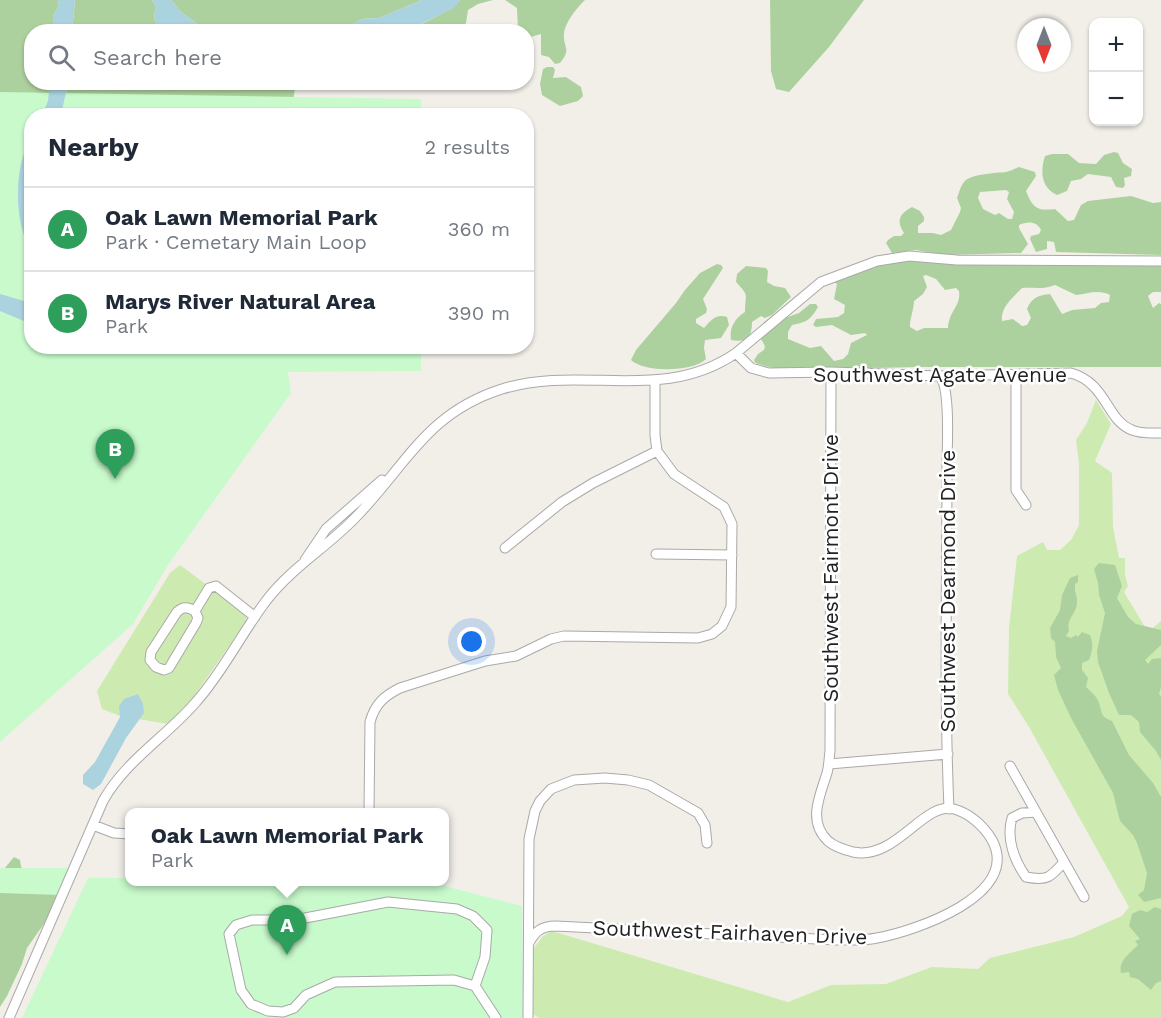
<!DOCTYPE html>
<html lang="en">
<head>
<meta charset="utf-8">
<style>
	:root { --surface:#fff; --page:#f6f6f7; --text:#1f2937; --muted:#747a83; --line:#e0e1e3; --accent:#d40000 }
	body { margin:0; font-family:"Work Sans",sans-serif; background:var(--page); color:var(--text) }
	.controls { position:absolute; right:18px; top:18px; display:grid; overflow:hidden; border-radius:12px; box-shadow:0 2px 4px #0004 }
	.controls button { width:54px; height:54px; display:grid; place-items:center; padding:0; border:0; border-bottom:2px solid var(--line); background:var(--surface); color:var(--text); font:30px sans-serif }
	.compass { position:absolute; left:1017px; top:18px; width:54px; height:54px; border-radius:50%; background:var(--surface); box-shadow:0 2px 4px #0004; rotate:180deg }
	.you { position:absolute; left:472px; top:642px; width:21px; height:21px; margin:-15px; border:4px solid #fff; border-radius:50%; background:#1a73e8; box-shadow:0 0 0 9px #1a73e833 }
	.badge { display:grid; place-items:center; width:39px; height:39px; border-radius:50%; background:var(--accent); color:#fff; font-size:20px; font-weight:700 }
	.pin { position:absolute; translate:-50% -50px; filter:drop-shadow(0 2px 3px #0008) }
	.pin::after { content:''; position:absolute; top:32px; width:21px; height:18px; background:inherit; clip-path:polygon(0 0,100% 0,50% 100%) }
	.popup { position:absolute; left:125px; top:808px; width:324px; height:78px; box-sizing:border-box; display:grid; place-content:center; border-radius:12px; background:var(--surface); filter:drop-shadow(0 2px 4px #0005); font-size:20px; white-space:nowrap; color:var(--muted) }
	.popup b { font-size:22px; color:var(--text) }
	.popup::after { content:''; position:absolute; left:50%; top:100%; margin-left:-12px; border:12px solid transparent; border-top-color:var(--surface) }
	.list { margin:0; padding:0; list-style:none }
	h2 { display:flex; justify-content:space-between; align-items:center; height:78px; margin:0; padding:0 24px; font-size:26px }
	h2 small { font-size:20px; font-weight:400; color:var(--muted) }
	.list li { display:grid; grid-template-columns:39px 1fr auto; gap:18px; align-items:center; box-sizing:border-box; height:84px; padding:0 24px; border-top:2px solid var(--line) }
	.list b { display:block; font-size:22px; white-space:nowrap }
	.list p { margin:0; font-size:20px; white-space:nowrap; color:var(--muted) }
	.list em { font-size:20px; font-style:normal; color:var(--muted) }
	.icon { flex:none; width:33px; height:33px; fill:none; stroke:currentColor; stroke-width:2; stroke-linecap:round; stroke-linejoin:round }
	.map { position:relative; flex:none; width:1161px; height:1018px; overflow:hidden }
	.search { position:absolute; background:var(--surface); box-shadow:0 2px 4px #0004; left:24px; top:24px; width:510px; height:66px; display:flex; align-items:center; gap:15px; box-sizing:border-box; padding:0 21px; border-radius:24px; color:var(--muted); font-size:22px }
	.panel { position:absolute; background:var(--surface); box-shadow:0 2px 4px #0004; left:24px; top:108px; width:510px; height:246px; border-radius:24px }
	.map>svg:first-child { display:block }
</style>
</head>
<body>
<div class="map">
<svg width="1161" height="1018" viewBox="0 0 1161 1018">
	<rect width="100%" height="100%" fill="#f2efe9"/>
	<path fill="#cdebb0" d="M1096,400L1111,424L1095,461L1112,473L1113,527L1119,558H1125V575L1128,586L1124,592L1148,632L1161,621V1018H539L533,1014L534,948L543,936L552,931L788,1002L831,985L886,984L932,967L978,969L990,958L1074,937L1122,916L1129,907L1029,727L1008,694L1009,628L1017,556L1043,542L1047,550H1060L1071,540L1079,525V464L1076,440L1087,423Z
		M180,565L246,614V622L192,699L168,724L120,716L102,709L97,691L170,573Z"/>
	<path fill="#add19e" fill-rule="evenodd" d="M0,0H58L59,6L53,16V31L32,32V82L50,83L48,101L32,116L0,294Z
		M75,0H152L156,6C153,19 154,23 164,31L72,32Z
		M171,0H422L379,18L362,19L351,25L323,32L207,31L181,12Z
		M460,0H493L478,4L468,10L466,23L459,31L406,32L453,8Z
		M505,0H585C577,8 565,22 564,34C563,48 572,48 560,63L555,64L549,57L541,55V34L527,38L526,32L518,31L517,8Z
		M770,0H864L829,47L789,92L776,89L771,71Z
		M547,67H553L555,70L553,78L566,77L581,87L583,96L578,101L560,106L542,95L540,84L543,69Z
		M68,83H332L328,87L314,84L295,88L293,102L164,116H61Z
		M387,83V82L424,83L405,90L384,87Z
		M1114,152L1118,153L1123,163L1132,169L1131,176L1124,178L1125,185L1123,188L1116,187L1111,177L1088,174L1081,179L1071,181L1067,191L1057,195C1041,188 1040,171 1045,156L1052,154H1068L1079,163L1096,164L1104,155Z
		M1019,167L1035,172L1036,176L1026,191C1033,209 1038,211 1055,209L1068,221L1074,220L1081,205L1088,201L1131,196L1153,203L1161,202V255L1056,252L1054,242L1047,241V249L1036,252L1030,239L1031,236L1039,234L1041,230C1037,221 1027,221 1019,225V228L1028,244L1021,253L944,255L916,250L892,253L886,243L888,240L894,236H901L904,233C896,221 899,214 912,207L920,211L924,217V221L918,226V233H933L941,235L951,230L960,212L961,208L957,198C959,193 961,184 965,181C971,174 997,173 1006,172C1010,171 1014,169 1019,167ZM1006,190L1009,192L1007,199L1014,212L1012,219H1008L999,213L995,215L983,209L978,198L980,192Z
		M914,260L1161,263V292H1153L1148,296L1153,308L1159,303L1161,304V367H920L781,370L755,363L754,360L758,354L764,350L765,346L761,339L762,336L785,318L799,313L810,304H816L818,307C810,321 806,322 792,325L788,332V339L810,348L821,346L834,361L843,359L848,354L851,343L867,335L865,333L851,335L832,325L816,327L813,325L816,319L838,317L844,313L845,305L834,299L837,284L834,282C858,267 887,263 914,260ZM926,275L936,279L945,290L956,288L959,291C961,307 949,310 948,328H924L917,331L910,327C909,322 914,309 914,301L923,294L927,287L923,276ZM1055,285L1076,295C1087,294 1099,289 1110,295L1109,302L1101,303L1095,308L1072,310L1062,314L1050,294C1039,295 1031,298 1027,309L1031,318L1027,325L1022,326L1013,319L1002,321C1000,308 1013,297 1022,288C1035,287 1042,290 1055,285Z
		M717,264L721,265L723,268L703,299L707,309L706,313L696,319V323L704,328C710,321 716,313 727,317L729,325L721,338L705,340L704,348L706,359C693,372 645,373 631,360L636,350L676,303L685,290L700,273Z
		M746,266L766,268L768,271L767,282L774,286L785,288L791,297L772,315L765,318L761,316L752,322C752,337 747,343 731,340C729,328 735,318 745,312C745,293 750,297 736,282L737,274Z
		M1099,563L1115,565L1122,586L1117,598L1128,617L1136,624L1161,630V645L1145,660L1148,664L1152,659L1161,658V687L1159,694L1161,697V760L1156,751L1140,732L1139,722L1131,715H1119L1109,693L1098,662L1097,651L1105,613L1099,595L1098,583L1094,569Z
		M1078,575V582L1075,584V591C1083,614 1065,614 1069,631L1066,636L1071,638L1076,635L1078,637L1082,632L1090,635C1094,644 1092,652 1089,660L1082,663V670L1088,678L1086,687C1091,692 1097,696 1099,703C1103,713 1099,716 1112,721L1129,755L1153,783L1161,797V898L1144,902L1138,895L1144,890L1147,873L1137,843L1133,835L1120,821L1113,793L1071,718L1058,690L1054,675L1061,668L1056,657L1055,642L1051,638L1050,628L1060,610L1062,595L1070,578Z
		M14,857L20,860C22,882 40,885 58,894V897L48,918L27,948L22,964L7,996L0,1007V871L4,869Z
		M1155,907L1161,909V981L1156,983L1151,990L1138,979L1130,977L1129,972L1121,973C1118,961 1130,953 1138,945L1135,941L1140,939L1129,926L1132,914L1140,910L1147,912Z"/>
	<path fill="#c8facc" d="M0,92L421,99V116H32V346L421,347V371L288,372L291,393L168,565L133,624L0,742Z
		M0,868H74L60,895L0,893Z
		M88,878H129L130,882H429L522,906L523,1018H22Z"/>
	<path fill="#aad3df" d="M58,0H75L72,31H53V16L59,6Z
		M152,0H171L181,12L207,31C185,32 147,41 156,6Z
		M422,0H460L454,8L406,31H323L350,25L362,19L379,18Z
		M50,83H68L61,115H42L48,101Z
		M31,138V252C14,222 13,168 31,138Z
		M0,294L31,303V324L0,311Z
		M138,694L143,704L144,713L126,738L101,784L93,790L83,784V775L95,762L120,717L119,706L124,699Z"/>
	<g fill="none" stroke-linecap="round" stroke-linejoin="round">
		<defs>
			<path id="minor" d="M736,353L751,368L769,373L831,372L939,376L1071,373C1107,383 1106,420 1132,430C1141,434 1152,433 1161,433
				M1016,374V490L1026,505
				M939,376C951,385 947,449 947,465C947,580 944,694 949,809
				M505,548L562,502L593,483L657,451
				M656,554L732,555
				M305,560L326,529L382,480
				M195,611C188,607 183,606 177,612L151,652L150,660L156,667L164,670L169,668L196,623L198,618L195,611L209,588L216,586L255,617
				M829,764L948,754
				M1010,766L1036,812
				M369,812L370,722C375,704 384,696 400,688L485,661L516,656L551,639L564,636L698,638L712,634L722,626L731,607L732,524L724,507L674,474L657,451L655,435V381
				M93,825L114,833L130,834
				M1064,862C1050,878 1047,881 1026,877C1014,860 1006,838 1012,818L1022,813L1036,812L1084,897
				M529,943C535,931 542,926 556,926L836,940C850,940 863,941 877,938C915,931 1022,895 992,840C984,826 969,813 954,809C923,801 896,861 853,852C845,850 835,847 828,841C807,821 820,796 827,773C829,766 829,758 830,751L831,372
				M475,986L485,957L487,930L473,916L457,909L388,902L295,920H252L236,925L229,934L241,990L251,1004L268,1011L283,1012L294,1008L306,995L335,982L454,980L475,986L496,1018
				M9,1018L103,801C125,761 167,736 196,702C223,672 241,634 266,601C290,569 327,547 355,518C406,466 426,413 502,389C582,364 662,404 736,353L821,282L877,261L909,256L957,260L1161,261
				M528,1018L529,839L535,811L540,801L551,789L574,780L605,778L628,780L649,785L698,813L705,825L707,843"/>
		</defs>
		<use href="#minor" stroke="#a9a9a9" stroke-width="11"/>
		<use href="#minor" stroke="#fff" stroke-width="9"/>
	</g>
	<g text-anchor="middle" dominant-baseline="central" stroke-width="5" stroke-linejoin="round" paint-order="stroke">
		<g font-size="21" fill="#222" stroke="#fff">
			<text x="940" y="374">Southwest Agate Avenue</text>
			<text transform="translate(830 568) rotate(-90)">Southwest Fairmont Drive</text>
			<text transform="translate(947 591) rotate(-90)">Southwest Dearmond Drive</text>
			<text transform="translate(730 932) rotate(2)">Southwest Fairhaven Drive</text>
		</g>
	</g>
</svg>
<div class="controls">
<button>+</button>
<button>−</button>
</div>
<svg class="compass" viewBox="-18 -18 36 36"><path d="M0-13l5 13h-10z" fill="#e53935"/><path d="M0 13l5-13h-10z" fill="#747a83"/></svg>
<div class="you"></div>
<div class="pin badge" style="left:287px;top:955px;background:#2e9e5b">A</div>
<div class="popup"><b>Oak Lawn Memorial Park</b>Park</div>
<div class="pin badge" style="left:115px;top:479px;background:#2e9e5b">B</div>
<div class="search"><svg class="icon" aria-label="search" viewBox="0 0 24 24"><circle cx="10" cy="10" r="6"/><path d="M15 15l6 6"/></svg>Search here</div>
<section class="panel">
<h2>Nearby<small>2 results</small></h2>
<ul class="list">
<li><span class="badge" style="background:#2e9e5b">A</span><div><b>Oak Lawn Memorial Park</b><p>Park · Cemetary Main Loop</p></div><em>360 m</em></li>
<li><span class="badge" style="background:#2e9e5b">B</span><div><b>Marys River Natural Area</b><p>Park</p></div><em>390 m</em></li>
</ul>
</section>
</div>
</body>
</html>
